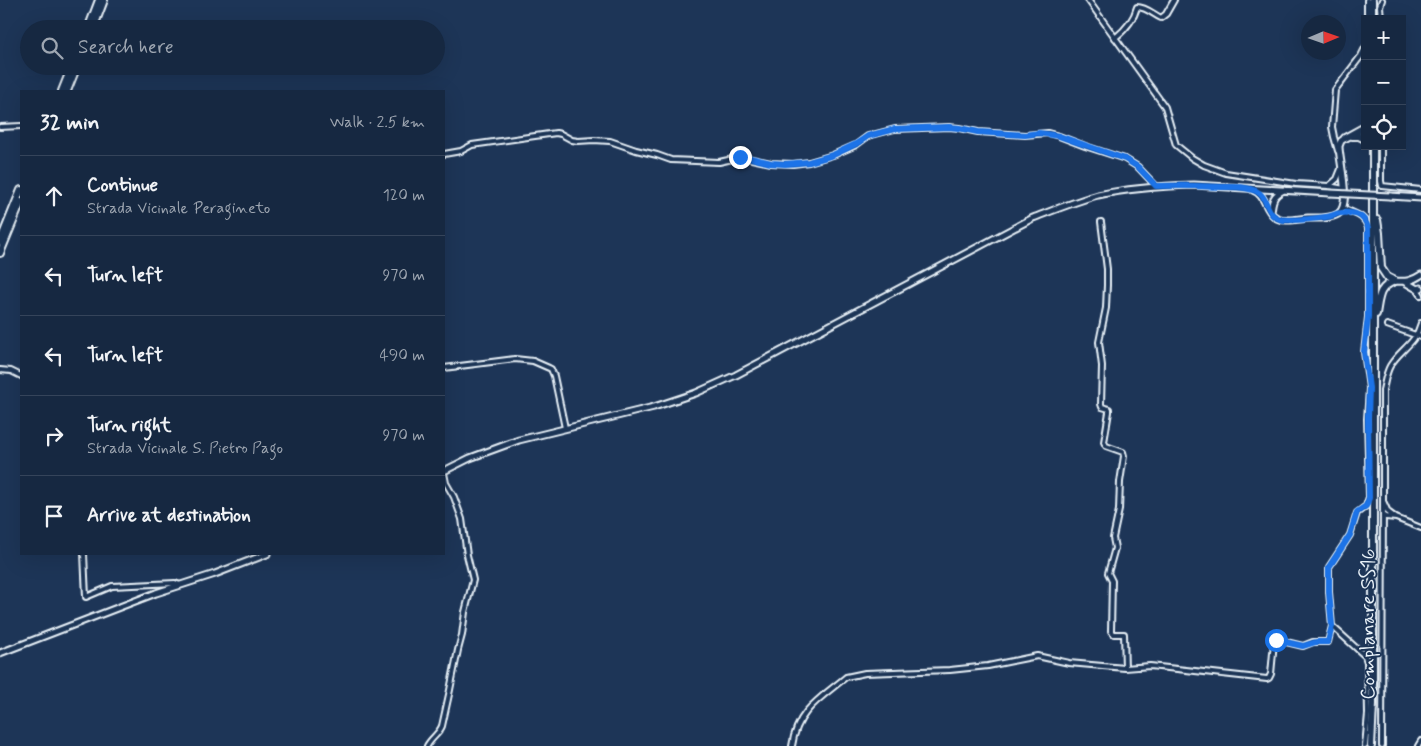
<!DOCTYPE html>
<html lang="en">
<head>
<meta charset="utf-8">
<style>
	:root { --surface:#162841; --page:#1f3048; --text:#f1f3f6; --muted:#9ea6b1; --line:#35445a }
	body { margin:0; font-family:Mynerve,sans-serif; background:var(--page); color:var(--text) }
	.controls { position:absolute; right:15px; top:15px; display:grid; overflow:hidden; border-radius:0px; box-shadow:0 5px 20px #0002 }
	.controls button { width:45px; height:45px; display:grid; place-items:center; padding:0; border:0; border-bottom:1px solid var(--line); background:var(--surface); color:var(--text); font:25px sans-serif }
	.compass { position:absolute; left:1301px; top:15px; width:45px; height:45px; border-radius:50%; background:var(--surface); box-shadow:0 5px 20px #0002; rotate:88deg }
	.stop { position:absolute; width:15px; height:15px; margin:-11px; border:4px solid #1a73e8; border-radius:50%; background:#fff }
	.stop.end { background:#1a73e8; border-color:#fff; box-shadow:0 1px 5px #0008 }
	.list { margin:0; padding:0; list-style:none }
	h2 { display:flex; justify-content:space-between; align-items:center; height:65px; margin:0; padding:0 20px; font-size:21px }
	h2 small { font-size:16px; font-weight:400; color:var(--muted) }
	.list li { display:grid; grid-template-columns:32px 1fr auto; gap:15px; align-items:center; box-sizing:border-box; height:80px; padding:0 20px; border-top:1px solid var(--line) }
	.list b { display:block; font-size:19px; white-space:nowrap }
	.list p { margin:0; font-size:16px; white-space:nowrap; color:var(--muted) }
	.list em { font-size:16px; font-style:normal; color:var(--muted) }
	.icon { flex:none; width:28px; height:28px; fill:none; stroke:currentColor; stroke-width:2; stroke-linecap:round; stroke-linejoin:round }
	.map { position:relative; flex:none; width:1421px; height:746px; overflow:hidden }
	.search { position:absolute; background:var(--surface); box-shadow:0 5px 20px #0002; left:20px; top:20px; width:425px; height:55px; display:flex; align-items:center; gap:12px; box-sizing:border-box; padding:0 18px; border-radius:28px; color:var(--muted); font-size:19px }
	.panel { position:absolute; background:var(--surface); box-shadow:0 5px 20px #0002; left:20px; top:90px; width:425px; height:465px; border-radius:0px }
	.map>svg:first-child { display:block }
</style>
</head>
<body>
<div class="map">
<svg width="1421" height="746" viewBox="0 0 1421 746">
	<rect width="100%" height="100%" fill="#1d3557"/>
	<filter id="ink" filterUnits="userSpaceOnUse"><feTurbulence type="fractalNoise" baseFrequency=".02" numOctaves="2"/><feDisplacementMap in="SourceGraphic" scale="10" xChannelSelector="R" yChannelSelector="G"/><feConvolveMatrix kernelMatrix="1 2 1 2 8 2 1 2 1" color-interpolation-filters="sRGB"/></filter>
	<g filter="url(#ink)">
		<g fill="none" stroke-linecap="round" stroke-linejoin="round">
			<defs>
				<path id="minor" d="M1088,0L1165,107L1176,145L1192,158L1204,165L1226,173L1296,184L1329,186L1344,189
					M1367,0V19
					M1381,19L1380,6L1382,0
					M1115,38C1125,30 1134,19 1137,7C1146,7 1153,14 1161,18L1166,14L1174,0
					M0,127L21,126
					M1381,146V181L1382,186L1421,190
					M1338,151L1334,137L1332,127L1335,90L1361,56L1365,48
					M444,154L461,151L472,145L556,133L561,134L572,140L578,141L594,140L610,141L636,150L657,155L671,160L719,162L742,157L771,163L793,164L809,162L833,155L856,145L868,136L895,129L949,127L959,128L978,132L1025,135L1048,133L1059,136L1085,146L1125,159L1138,167L1156,186
					M1329,186L1337,179L1341,169
					M1343,208C1354,214 1365,215 1368,228V317L1364,352L1369,388L1367,419L1369,497L1366,506L1357,513L1350,535L1329,567V592L1332,626L1365,656L1367,662L1368,714L1365,746
					M1101,222L1107,269V285L1106,308L1099,342L1102,366L1101,404L1102,407L1109,409V412L1104,442L1106,446L1123,452L1124,456L1120,482L1119,510L1113,538L1115,548L1108,573L1112,581L1111,631L1114,634H1124L1125,668
					M1417,289L1421,295
					M1387,325L1421,337
					M444,368L515,359L533,361L549,368L551,369L554,376L565,428
					M0,370L11,371L21,376
					M1383,515L1386,517L1396,518L1421,528
					M1396,518L1388,512L1383,501V390C1385,382 1386,373 1390,366C1400,349 1415,345 1421,323
					M84,554L86,597L112,586L175,583L180,585
					M427,746C431,738 439,734 442,726L450,690L458,650L462,635L465,612L473,580L467,555L462,519L454,497L446,483L444,473
					M792,746C797,710 821,698 846,677L865,673L950,670L988,666L1037,656L1069,663L1125,668L1150,666L1267,679L1269,678L1271,674L1274,642L1278,640L1303,646L1313,642H1328L1332,626
					M1382,746L1383,501
					M1418,746L1421,741"/>
				<path id="major" d="M1253,190C1266,195 1264,208 1274,216C1282,223 1298,219 1308,218C1317,218 1330,219 1338,214C1352,205 1339,161 1339,146L1341,141L1345,138
					M1390,196L1421,198
					M1271,213C1272,201 1273,195 1284,190
					M1395,281C1406,282 1412,281 1421,275
					M1405,282L1417,289L1421,288
					M444,471L470,458L519,440L654,407L696,393L736,375L1033,218C1054,210 1076,201 1098,195C1130,188 1162,186 1194,185L1330,193
					M0,653L156,593L215,574L267,554"/>
				<path id="highway" d="M1372,0V19
					M88,29L99,0
					M93,29L104,0
					M62,91L72,66
					M67,91L77,66
					M1352,136H1359L1365,139
					M1345,138L1365,127
					M1377,220L1379,233L1381,268L1387,277L1395,281
					M0,242L21,190
					M0,253L21,202
					M1376,314C1379,298 1378,287 1395,281
					M1371,746L1373,704V146"/>
			</defs>
			<use href="#minor" stroke="#e8f1f8" stroke-width="8"/>
			<use href="#major" stroke="#e8f1f8" stroke-width="9"/>
			<use href="#highway" stroke="#e8f1f8" stroke-width="10"/>
			<use href="#minor" stroke="#1d3557" stroke-width="4"/>
			<use href="#major" stroke="#1d3557" stroke-width="5"/>
			<use href="#highway" stroke="#1d3557" stroke-width="6"/>
			<defs>
				<path id="major-bridge" d="M1330,193L1390,196"/>
			</defs>
			<use href="#major-bridge" stroke="#e8f1f8" stroke-width="9" stroke-linecap="butt"/>
			<use href="#major-bridge" stroke="#1d3557" stroke-width="5"/>
		</g>
	</g>
	<g fill="none" stroke-linecap="round" stroke-linejoin="round" filter="url(#ink)">
		<path stroke="#1a73e8" stroke-width="6" d="M740,157H747L771,163L785,164L809,162L833,155L856,144L868,136L895,129L949,127L959,128L978,132L1025,135L1039,133L1059,136L1125,159L1138,167L1156,186C1178,185 1200,186 1222,187C1233,187 1245,186 1256,191C1271,198 1263,220 1288,220C1300,220 1314,219 1326,217C1331,217 1336,213 1341,213C1354,212 1364,214 1368,228V317L1364,352L1369,388L1368,418L1369,498L1366,506L1357,512L1350,535L1329,567V592L1332,626L1328,642H1316L1303,646L1276,640"/>
	</g>
	<g text-anchor="middle" dominant-baseline="central" stroke-width="4" stroke-linejoin="round" paint-order="stroke">
		<g font-size="20" fill="#e8f1f8" stroke="#1d3557">
			<text transform="translate(1368 624) rotate(-90)">Complanare SS16</text>
		</g>
	</g>
</svg>
<div class="controls">
<button>+</button>
<button>−</button>
<button><svg class="icon" aria-label="locate" viewBox="0 0 24 24"><circle cx="12" cy="12" r="6"/><path d="M12 2v4M12 18v4M2 12h4M18 12h4"/></svg></button>
</div>
<svg class="compass" viewBox="-18 -18 36 36"><path d="M0-13l5 13h-10z" fill="#e53935"/><path d="M0 13l5-13h-10z" fill="#9ea6b1"/></svg>
<div class="stop" style="left:1276px;top:640px"></div>
<div class="stop end" style="left:740px;top:157px"></div>
<div class="search"><svg class="icon" aria-label="search" viewBox="0 0 24 24"><circle cx="10" cy="10" r="6"/><path d="M15 15l6 6"/></svg>Search here</div>
<section class="panel">
<h2>32 min<small>Walk · 2.5 km</small></h2>
<ul class="list">
<li><svg class="icon" aria-label="ahead" viewBox="0 0 24 24"><path d="M12 20V5M6 11l6-6 6 6"/></svg><div><b>Continue</b><p>Strada Vicinale Peragineto</p></div><em>120 m</em></li>
<li><svg class="icon" aria-label="left" viewBox="0 0 24 24"><path d="M17 20v-9H6M10 6l-5 5 5 5"/></svg><div><b>Turn left</b></div><em>970 m</em></li>
<li><svg class="icon" aria-label="left" viewBox="0 0 24 24"><path d="M17 20v-9H6M10 6l-5 5 5 5"/></svg><div><b>Turn left</b></div><em>490 m</em></li>
<li><svg class="icon" aria-label="right" viewBox="0 0 24 24"><path d="M7 20v-9h11M14 6l5 5-5 5"/></svg><div><b>Turn right</b><p>Strada Vicinale S. Pietro Pago</p></div><em>970 m</em></li>
<li><svg class="icon" aria-label="arrive" viewBox="0 0 24 24"><path d="M6 21V4h12l-3 4 3 4H6"/></svg><div><b>Arrive at destination</b></div></li>
</ul>
</section>
</div>
</body>
</html>
